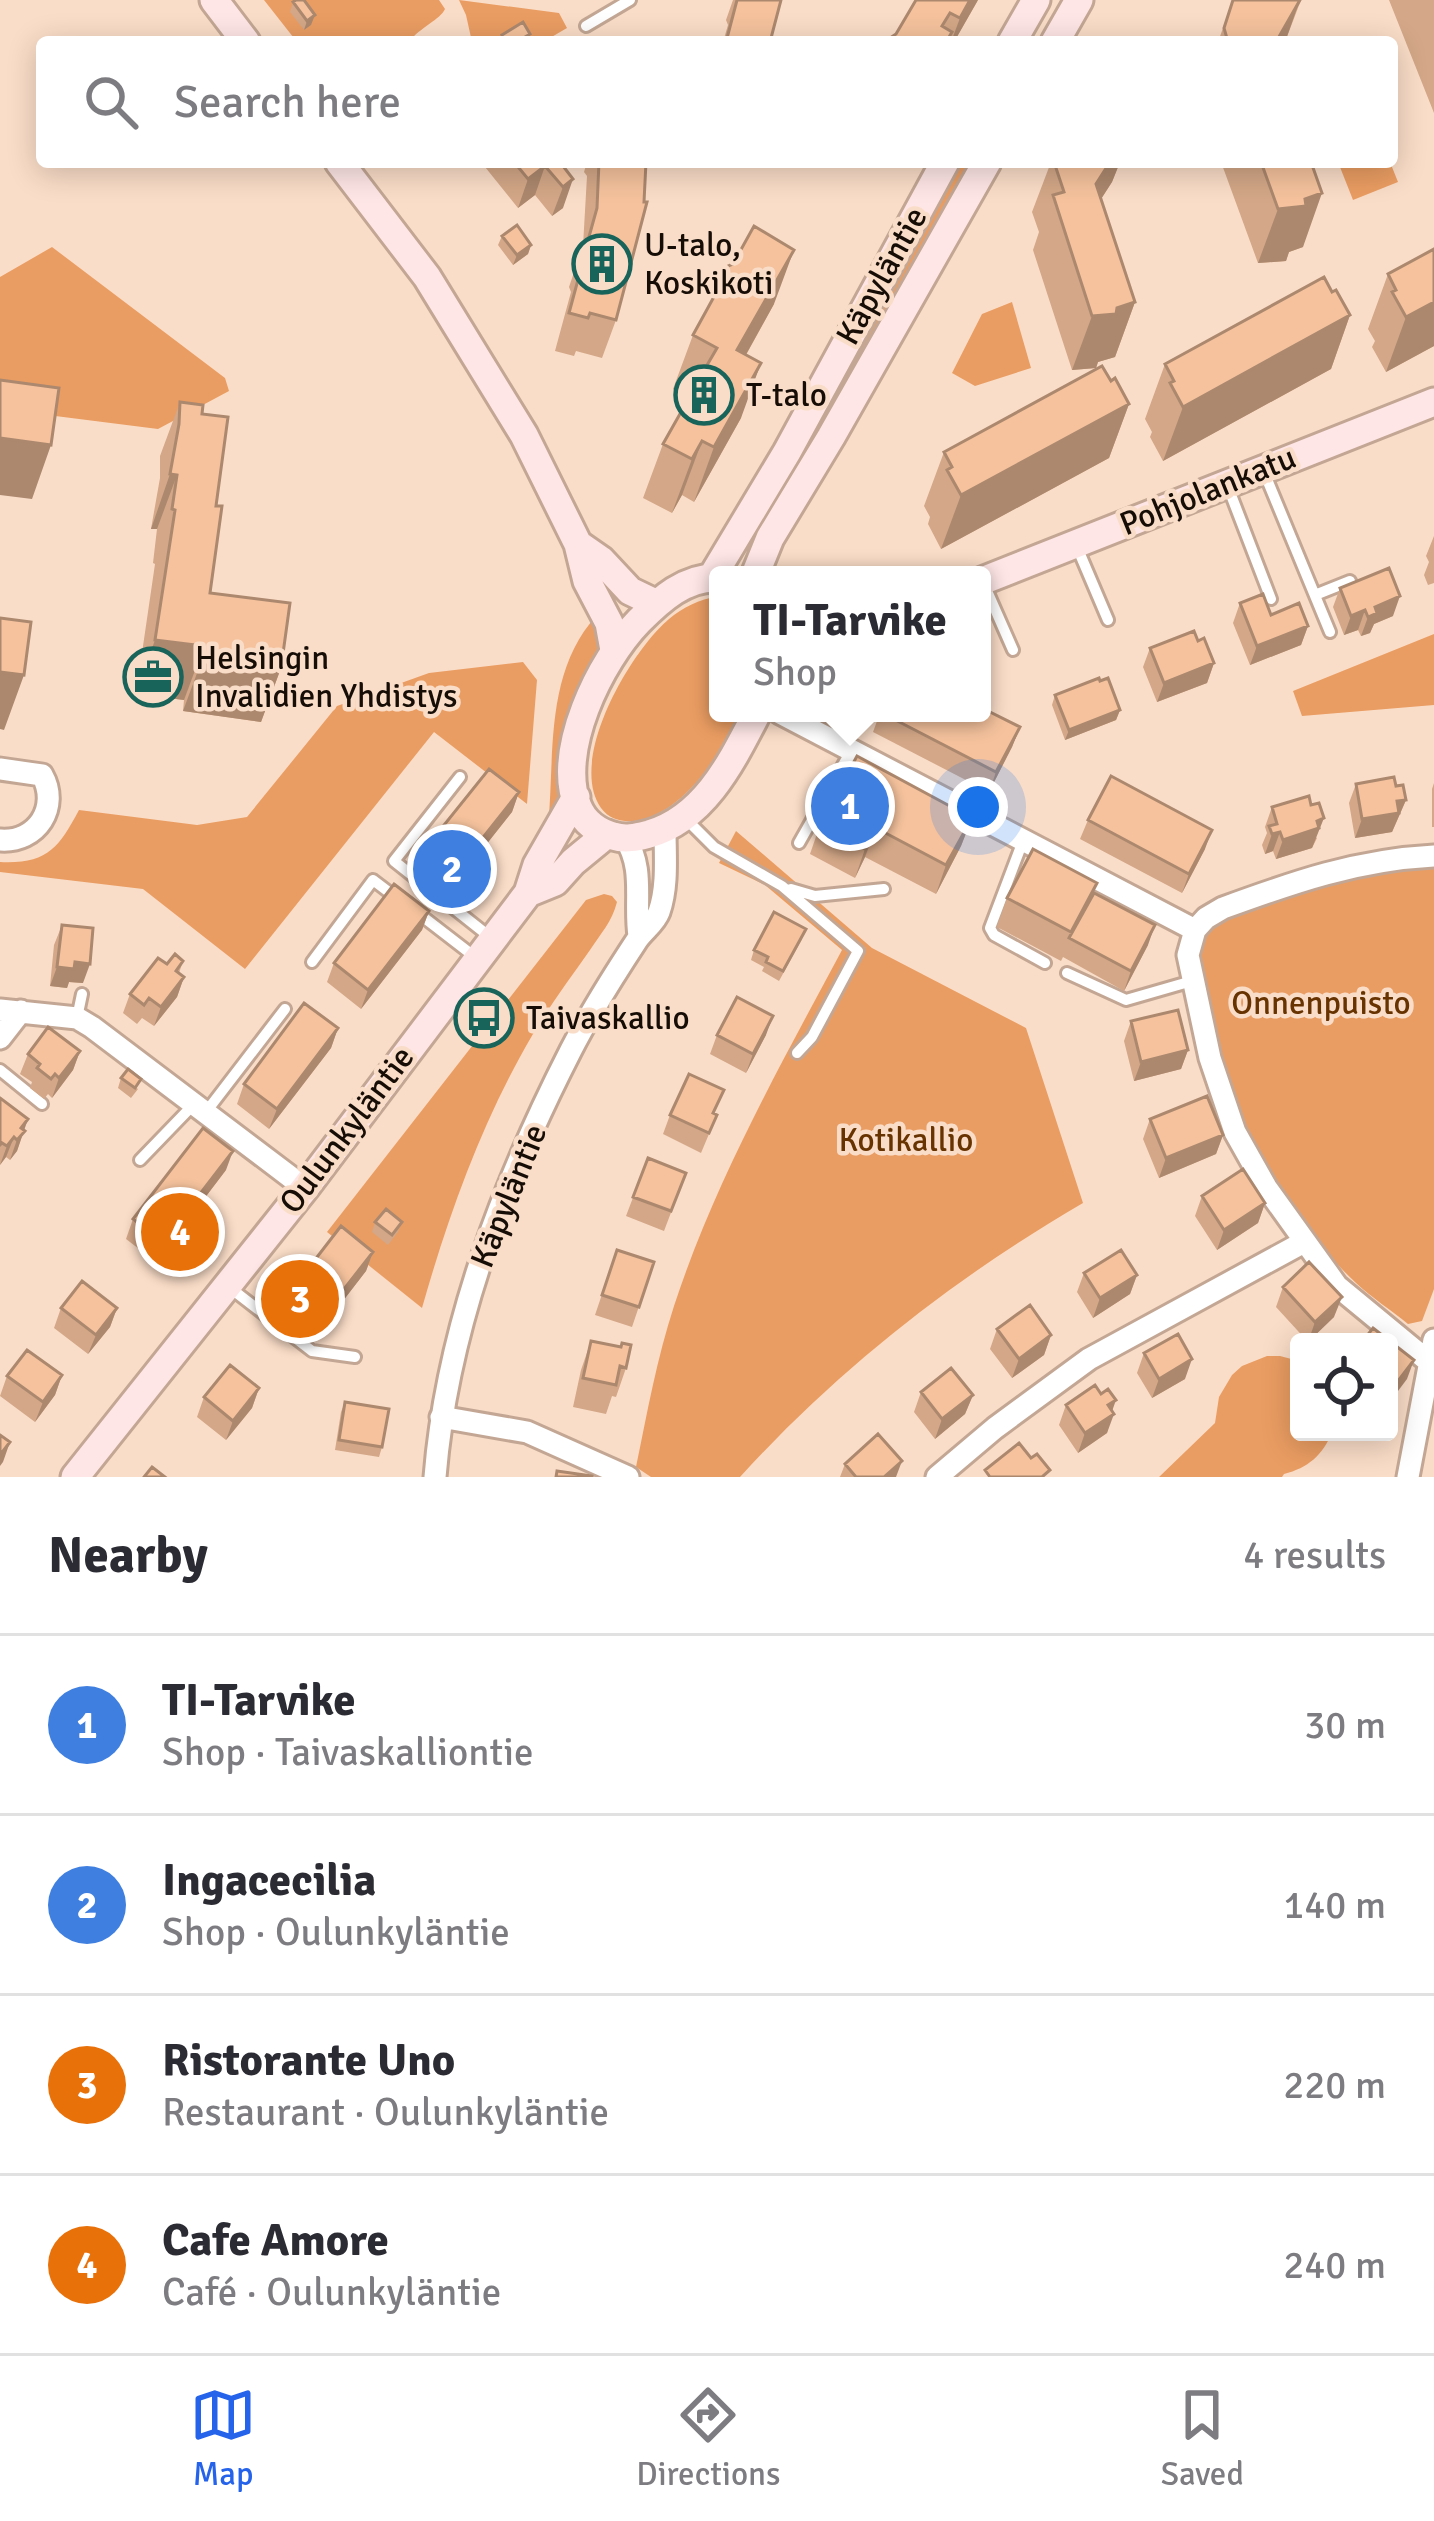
<!DOCTYPE html>
<html lang="en">
<head>
<meta charset="utf-8">
<style>
	:root { --surface:#fff; --page:#f7f7f7; --text:#2b2b33; --muted:#7c7c81; --line:#e1e1e2; --accent:#2563eb }
	body { margin:0; font-family:Signika,sans-serif; background:var(--page); color:var(--text) }
	.controls { position:absolute; right:36px; bottom:36px; display:grid; overflow:hidden; border-radius:12px; box-shadow:0 6px 30px #0003 }
	.controls button { width:108px; height:108px; display:grid; place-items:center; padding:0; border:0; border-bottom:3px solid var(--line); background:var(--surface); color:var(--text); font:60px sans-serif }
	.you { position:absolute; left:978px; top:807px; width:42px; height:42px; margin:-30px; border:9px solid #fff; border-radius:50%; background:#1a73e8; box-shadow:0 0 0 18px #1a73e833 }
	.badge { display:grid; place-items:center; width:78px; height:78px; border-radius:50%; background:var(--accent); color:#fff; font-size:39px; font-weight:700 }
	.pin { position:absolute; translate:-50% -50%; border:6px solid #fff; box-shadow:0 3px 12px #0006 }
	.popup { position:absolute; left:709px; top:566px; width:282px; height:156px; box-sizing:border-box; display:grid; place-content:center; border-radius:12px; background:var(--surface); filter:drop-shadow(0 3px 9px #0005); font-size:39px; white-space:nowrap; color:var(--muted) }
	.popup b { font-size:45px; color:var(--text) }
	.popup::after { content:''; position:absolute; left:50%; top:100%; margin-left:-24px; border:24px solid transparent; border-top-color:var(--surface) }
	.list { margin:0; padding:0; list-style:none }
	h2 { display:flex; justify-content:space-between; align-items:center; height:156px; margin:0; padding:0 48px; font-size:51px }
	h2 small { font-size:39px; font-weight:400; color:var(--muted) }
	.list li { display:grid; grid-template-columns:78px 1fr auto; gap:36px; align-items:center; box-sizing:border-box; height:180px; padding:0 48px; border-top:3px solid var(--line) }
	.list b { display:block; font-size:45px; white-space:nowrap }
	.list p { margin:0; font-size:39px; white-space:nowrap; color:var(--muted) }
	.list em { font-size:39px; font-style:normal; color:var(--muted) }
	.icon { flex:none; width:66px; height:66px; fill:none; stroke:currentColor; stroke-width:2; stroke-linecap:round; stroke-linejoin:round }
	.map { position:relative; flex:none; width:1434px; height:1477px; overflow:hidden }
	.search { position:absolute; background:var(--surface); box-shadow:0 6px 30px #0003; left:36px; right:36px; top:36px; height:132px; display:flex; align-items:center; gap:30px; box-sizing:border-box; padding:0 42px; border-radius:12px; color:var(--muted); font-size:45px }
	.sheet { height:876px; background:var(--surface) }
	nav { display:flex; justify-content:space-around; align-items:center; box-sizing:border-box; height:168px; border-top:3px solid var(--line); background:var(--surface); font-size:33px; color:var(--muted) }
	nav a { display:grid; justify-items:center; gap:6px }
	nav .on { color:var(--accent) }
	.map>svg:first-child { display:block }
</style>
</head>
<body>
<div class="map">
<svg width="1434" height="1477" viewBox="0 0 1434 1477">
	<rect width="100%" height="100%" fill="#faddc8"/>
	<path fill="#ea9d62" d="M264,0H439L445,9C441,19 419,28 409,42H297Z
		M459,0L559,13L567,28L543,42H472L466,15Z
		M961,162H972L761,533L753,529Z
		M1338,162H1390L1398,182L1353,200Z
		M52,247L225,378L229,391L158,429L0,409V277Z
		M1012,302L1031,368L975,386L952,373L982,314Z
		M718,596V713H739C723,754 681,816 634,821C621,822 609,819 601,808C567,759 631,651 669,619C683,607 699,600 718,596Z
		M597,615L604,637L564,800L548,828C555,755 544,673 597,615Z
		M1434,634V705L1302,716L1293,691Z
		M523,662L537,680L527,804L434,732L245,969L143,889L0,872V862C47,864 58,849 79,810L197,825L247,817L337,706L429,673Z
		M736,831L872,948L1026,1028L1083,1203C956,1277 839,1368 740,1477H651L636,1467C647,1413 657,1358 674,1306C715,1181 780,1066 842,950L765,885L719,863Z
		M1434,865V1289L1422,1321L1408,1324C1391,1310 1372,1298 1356,1283C1283,1214 1238,1132 1214,1035C1207,1004 1198,975 1199,943L1217,923L1235,914L1362,872Z
		M604,894L612,896L617,902C612,922 601,933 590,950C571,977 550,1005 533,1034C483,1119 449,1213 422,1308L327,1232L586,900Z
		M1267,1356H1280L1299,1361V1432H1332C1323,1455 1308,1468 1284,1474L1282,1477H1159L1215,1423L1219,1397L1232,1375L1242,1366Z"/>
	<g fill="none" stroke-linecap="round" stroke-linejoin="round">
		<defs>
			<path id="lane" d="M586,26L630,0
				M1264,472L1330,632
				M1228,487L1271,599
				M1077,547L1108,620
				M984,584L1013,650
				M1315,595L1350,581
				M460,777L394,861L490,937
				M687,820L714,847L782,886L858,951L812,1037L797,1053
				M1023,841L990,928L994,935L1045,963
				M799,843L851,751
				M791,889L815,896L884,889
				M418,913L475,957
				M312,962L373,880L398,899
				M1067,973L1126,1000L1192,981
				M77,1018L82,994
				M0,1070L42,1104
				M206,1112L285,1009
				M140,1160L195,1103
				M229,1287L312,1351L355,1357"/>
			<path id="street" d="M780,713L1195,930
				M0,769L42,775C60,807 37,843 0,840
				M625,838C645,869 634,901 639,936
				M1434,856C1357,860 1294,882 1223,908L1206,918L1195,930L1188,955L1210,1058L1235,1132L1266,1187L1337,1286L1434,1366
				M0,1010L77,1018L92,1027L305,1188
				M0,1038L21,1011
				M441,1417L527,1432L628,1477
				M435,1477C447,1328 503,1183 571,1050C590,1013 614,975 637,940C644,930 655,923 659,912C668,886 665,856 665,829
				M937,1477L995,1428L1089,1359L1304,1242
				M1408,1477L1434,1340"/>
			<path id="secondary" d="M214,0L246,42
				M1012,42L1036,0
				M1055,42L1079,0
				M339,162L427,277L524,435L578,544L587,581L609,623L614,650
				M578,544L601,560L630,591L657,604
				M755,575L770,538L831,437L987,162
				M712,577L787,452L945,162
				M718,578C686,576 660,600 639,621C600,661 555,752 578,807C584,822 598,832 613,836C626,840 637,837 649,834C705,818 732,761 757,713
				M982,581L1434,402
				M528,893L555,882L573,862L607,834
				M75,1477L305,1188L528,893L537,865L576,797"/>
		</defs>
		<use href="#lane" stroke="#c3a794" stroke-width="16"/>
		<use href="#street" stroke="#c3a794" stroke-width="27"/>
		<use href="#secondary" stroke="#c3a794" stroke-width="33"/>
		<use href="#lane" stroke="#fff" stroke-width="10"/>
		<use href="#street" stroke="#fff" stroke-width="21"/>
		<use href="#secondary" stroke="#ffe6e6" stroke-width="27"/>
	</g>
	<path fill="#d3a787" d="M733,0H781L770,42H723L728,25L726,20Z
		M978,0L954,42H888L890,38Z
		M1233,0H1301L1285,42H1218Z
		M1389,0H1434V113Z
		M293,2L311,25L304,30L290,12Z
		M481,162H566L564,167L563,208L552,216L535,195L518,208Z
		M587,162H646L616,320L602,358L576,351L574,356L555,351L571,292L569,287L583,246L587,176L584,172Z
		M1051,162H1120L1112,182L1101,199L1135,302L1115,357L1098,362L1096,368L1072,370L1033,250L1039,232L1032,212Z
		M1221,162H1311L1303,247L1289,252L1286,261L1258,263Z
		M502,236L531,245L528,254L513,265L498,245Z
		M1434,249V346L1386,372L1372,347L1375,341L1368,329L1388,274Z
		M728,266L774,304L746,355L741,418L694,502L682,495L672,513L643,498L663,444L689,397L673,389L693,335L721,285Z
		M1332,292L1350,315L1331,369L1163,461L1150,437L1152,432L1145,419L1165,364Z
		M1111,381L1129,404L1109,458L941,549L928,524L930,517L924,506L944,452Z
		M180,402L202,414L216,506L210,593L281,668L261,722L183,711L184,700L136,694L155,564L153,563L157,529H151L160,478V456Z
		M1434,536V583L1428,585L1424,575L1429,562L1426,556Z
		M1340,588L1393,616L1374,624L1370,633L1361,636L1358,630L1344,635L1333,607Z
		M1240,603L1308,626L1301,645L1250,665L1233,623Z
		M1198,641L1214,663L1207,683L1157,702L1143,667L1150,648Z
		M1055,695L1120,710L1116,720L1065,740L1052,705Z
		M880,713H982L1020,727L1012,747L989,792L873,732Z
		M1434,783V827H1432V789Z
		M1356,784L1396,786L1406,800L1392,832L1355,838L1349,803Z
		M519,792L512,812L447,894L417,870L424,850Z
		M1272,807L1317,838L1312,848L1276,859L1273,851L1265,854L1262,845L1267,833L1265,827Z
		M972,818L961,846L936,894L865,857L855,878L810,854L820,825Z
		M1088,820L1205,849L1182,893L1080,839Z
		M1094,893L1148,945L1124,991L1063,957L1061,961L997,927L1007,898Z
		M429,911L422,930L361,1009L327,982L334,963Z
		M62,925L83,983L69,982L67,988L50,986L54,945Z
		M802,939L779,981L762,971L764,967L751,960L754,950Z
		M183,961L179,973L184,977L177,997L154,1026L142,1018L137,1024L123,1013L130,994L167,964Z
		M1131,1021L1188,1050L1181,1069L1134,1081L1124,1041Z
		M338,1028L331,1048L269,1129L237,1104L244,1084Z
		M717,1035H766L746,1073L710,1054Z
		M80,1051L73,1070L52,1098L48,1094L44,1099L30,1088L32,1082L20,1074L28,1054Z
		M121,1078L138,1089L131,1098L118,1088Z
		M0,1098L24,1130L17,1151L10,1160L6,1157L0,1165Z
		M714,1114L717,1115L701,1153L663,1134L670,1115Z
		M1150,1119L1223,1135L1216,1154L1159,1178L1143,1139Z
		M648,1158L686,1173L664,1231L626,1216Z
		M226,1170L156,1262L126,1239L133,1219Z
		M1202,1196L1265,1203L1258,1223L1217,1250L1195,1216Z
		M375,1222H402L398,1232L388,1245L372,1232Z
		M617,1250L654,1262L632,1327L595,1315Z
		M373,1252L366,1271L312,1341L280,1315L287,1296Z
		M1084,1273L1137,1275L1130,1294L1093,1318L1077,1292Z
		M1283,1287L1334,1317L1308,1342L1276,1307Z
		M61,1308H117L110,1327L88,1354L54,1328Z
		M997,1329L1051,1335L1044,1355L1012,1378L990,1349Z
		M591,1341L620,1347L626,1368L616,1397L612,1396L606,1414L573,1407L581,1370Z
		M1144,1353L1185,1379L1152,1398L1137,1373Z
		M62,1375L55,1395L35,1422L0,1396L7,1376Z
		M259,1388L252,1408L226,1440L197,1417L204,1397Z
		M921,1392L973,1395L965,1414L935,1439L914,1412Z
		M345,1402L382,1447L379,1457L335,1450L341,1412Z
		M1066,1405L1112,1411L1107,1433L1078,1453L1059,1425Z
		M845,1464L896,1477H840Z"/>
	<path fill="#ac886e" d="M970,0H978L954,42H951L960,18Z
		M1300,0L1285,42H1276Z
		M315,15L311,25L304,30L307,21Z
		M1110,162H1120L1112,182L1076,238L1096,184Z
		M545,166L535,195L518,208L528,179Z
		M573,179L563,208L552,216L563,187Z
		M1322,193L1303,247L1289,252L1286,261L1258,263L1278,209Z
		M531,245L528,254L513,265L517,255Z
		M794,250L774,304L718,405L737,350Z
		M1135,302L1115,357L1098,362L1096,368L1072,370L1092,316Z
		M1434,302V346L1386,372L1406,317Z
		M1350,315L1331,369L1163,461L1183,407Z
		M761,363L741,418L694,502L714,447Z
		M1129,404L1109,458L941,549L961,495Z
		M0,438L51,445L32,499L0,495Z
		M702,441L682,495L672,513L692,459Z
		M170,474L177,475L157,529H151Z
		M1400,596L1393,616L1374,624L1370,633L1361,636L1368,617L1375,607Z
		M1365,610L1358,630L1344,635L1351,616Z
		M1308,626L1301,645L1250,665L1257,646Z
		M155,640L204,646L184,700L136,694Z
		M203,657L281,668L261,722L183,711Z
		M1214,663L1207,683L1157,702L1164,683Z
		M0,672L24,675L4,730L0,729Z
		M1120,710L1116,720L1065,740L1069,730Z
		M1020,727L1012,747L989,792L996,772Z
		M519,792L512,812L447,894L454,874Z
		M1406,800L1392,832L1355,838L1362,819L1397,801Z
		M972,818L961,846L936,894L946,865Z
		M1324,818L1312,848L1276,859L1283,840Z
		M876,828L865,857L855,878L865,849Z
		M1212,830L1205,849L1182,893L1189,874Z
		M1280,832L1273,851L1265,854L1272,834Z
		M429,911L422,930L361,1009L368,990Z
		M1155,925L1148,945L1124,991L1131,971Z
		M75,962L90,964L83,983L69,982L67,988L50,986L57,967Z
		M184,977L177,997L154,1026L161,1007Z
		M773,1016L766,1035L746,1073L753,1054Z
		M338,1028L331,1048L269,1129L277,1109Z
		M1188,1050L1181,1069L1134,1081L1141,1062Z
		M80,1051L73,1070L52,1098L59,1078Z
		M28,1119L17,1151L10,1160L21,1128Z
		M1223,1135L1216,1154L1159,1178L1166,1158Z
		M14,1137L6,1157L0,1165L7,1146Z
		M233,1151L226,1170L156,1262L163,1242Z
		M1265,1203L1258,1223L1217,1250L1224,1230Z
		M373,1252L366,1271L312,1341L319,1321Z
		M1137,1275L1130,1294L1093,1318L1100,1298Z
		M1342,1297L1334,1317L1308,1342L1315,1322Z
		M117,1308L110,1327L88,1354L96,1335Z
		M1051,1335L1044,1355L1012,1378L1019,1359Z
		M1192,1359L1185,1379L1152,1398L1159,1379Z
		M1414,1360L1407,1379L1389,1403L1392,1389Z
		M62,1375L55,1395L35,1422L43,1402Z
		M259,1388L252,1408L226,1440L233,1421Z
		M973,1395L965,1414L935,1439L942,1419Z
		M1116,1400L1110,1417L1114,1414L1107,1433L1078,1453L1085,1433L1108,1405Z
		M10,1442L3,1462L0,1466V1455Z
		M902,1461L896,1477H884Z"/>
	<path fill="#f5c29d" stroke="#ac886e" stroke-width="3" d="M296,0H304L315,15L307,21L293,2Z
		M737,0H781L770,42H726Z
		M916,0H970L960,18L950,13L942,26L952,32L946,42H890V38L896,34Z
		M1233,0H1300L1276,42H1228L1224,28Z
		M523,22L530,34L517,42H507L502,35Z
		M514,162H560L573,179L563,187L545,166L528,179Z
		M599,162H646L644,202H647L616,320L590,313L588,318L569,313L585,254L583,249L587,244L597,208Z
		M1054,162H1110L1096,184L1135,302L1117,308L1116,314L1092,316L1053,195L1064,192Z
		M1261,162H1311L1322,193L1305,199L1306,206L1278,209Z
		M517,225L531,245L517,255L502,236Z
		M754,226L794,250L737,350L761,363L714,447L702,441L692,459L663,444L698,382L697,374L703,372L717,348L693,335L727,273L728,266L733,264Z
		M1434,249V302L1406,317L1392,292L1396,290L1388,274Z
		M1324,277L1332,292L1336,290L1350,315L1183,407L1170,383L1174,381L1165,364Z
		M1102,366L1111,381L1115,378L1129,404L961,495L947,470L952,467L944,452Z
		M0,380L59,388L51,445L0,438Z
		M180,402L203,405L202,414L228,417L216,506H222L210,593L290,603L281,668L203,657L204,646L155,640L175,510L172,509L177,475L170,474L179,424Z
		M1389,568L1400,596L1375,607L1377,613L1368,617L1365,610L1351,616L1340,588Z
		M1263,594L1271,615L1299,603L1308,626L1257,646L1240,603Z
		M0,618L31,622L24,675L0,672Z
		M1194,631L1198,641L1204,638L1214,663L1164,683L1150,648Z
		M1099,678L1100,681L1108,678L1120,710L1069,730L1055,695Z
		M982,708L1020,727L996,772L882,713H982Z
		M857,756L972,818L946,865L876,828L865,849L820,825Z
		M489,769L519,792L454,874L424,850Z
		M1111,776L1212,830L1189,874L1088,820Z
		M1394,777L1396,786L1403,785L1406,800L1397,801L1399,813L1362,819L1356,784Z
		M1309,796L1311,805L1319,803L1324,818L1317,821L1319,828L1283,840L1280,832L1272,834L1269,826L1277,824L1272,807Z
		M1033,849L1097,883L1071,932L1007,898Z
		M394,884L429,911L368,990L334,963Z
		M1094,893L1155,925L1131,971L1069,938Z
		M774,912L806,929L783,971L766,962L768,957L754,950Z
		M62,925L93,928L90,964L75,962L74,969L57,967Z
		M175,954L183,961L176,971L184,977L161,1007L149,998L144,1005L130,994L158,958L167,964Z
		M737,997L773,1016L753,1054L717,1035Z
		M304,1003L338,1028L277,1109L244,1084Z
		M1178,1010L1188,1050L1141,1062L1131,1021Z
		M48,1027L80,1051L59,1078L55,1074L51,1079L37,1068L40,1064L28,1054Z
		M128,1069L141,1079L135,1088L121,1078Z
		M689,1074L724,1090L713,1113L717,1115L709,1133L670,1115Z
		M1207,1096L1223,1135L1166,1158L1150,1119Z
		M0,1098L28,1119L21,1128L25,1131L17,1140L14,1137L7,1146L2,1143L0,1145Z
		M203,1128L233,1151L163,1242L133,1219Z
		M648,1158L686,1173L671,1211L633,1197Z
		M1243,1169L1265,1203L1224,1230L1202,1196Z
		M386,1209L402,1222L392,1235L375,1222Z
		M341,1226L373,1252L319,1321L287,1296Z
		M617,1250L654,1262L639,1307L602,1295Z
		M1121,1250L1137,1275L1100,1298L1084,1273Z
		M1309,1262L1342,1297L1315,1322L1283,1287Z
		M82,1281L117,1308L96,1335L61,1308Z
		M1030,1305L1051,1335L1019,1359L997,1329Z
		M1373,1328L1414,1360L1392,1389L1389,1387V1342H1362Z
		M1178,1334L1192,1359L1159,1379L1144,1353Z
		M591,1341L621,1347L622,1343L631,1345L626,1368L620,1366L616,1385L583,1378Z
		M27,1350L62,1375L43,1402L7,1376Z
		M230,1365L259,1388L233,1421L204,1397Z
		M951,1368L973,1395L942,1419L921,1392Z
		M1095,1385L1101,1394L1108,1389L1116,1400L1108,1405L1114,1414L1085,1433L1066,1405Z
		M345,1402L389,1409L382,1447L339,1440Z
		M878,1434L902,1461L884,1477H856L845,1464Z
		M0,1435L10,1442L0,1455Z
		M1019,1443L1031,1458L1037,1454L1050,1470L1042,1477H990L985,1470Z
		M152,1467L165,1477H144Z
		M557,1471L592,1476V1477H556Z"/>
	<defs>
		<symbol id="building-ring" viewBox="-11 -11 22 22"><circle r="9.5" fill="#faddc8" stroke="#18635a" stroke-width="1.5"/><path d="M-4-6H4V6H1V3H-1V6H-4ZM-2.5-4.3h1.7v1.8h-1.7ZM.8-4.3h1.7v1.8H.8ZM-2.5-1h1.7V.8h-1.7ZM.8-1h1.7V.8H.8Z" fill="#18635a"/></symbol>
		<symbol id="office-ring" viewBox="-11 -11 22 22"><circle r="9.5" fill="#faddc8" stroke="#18635a" stroke-width="1.5"/><path d="M-6-3h4V-5.5h4V-3h4V5H-6ZM-1-4.5V-3h2v-1.5ZM-6 0V1H6V0Z" fill="#18635a"/></symbol>
		<symbol id="bus-ring" viewBox="-11 -11 22 22"><circle r="9.5" fill="#faddc8" stroke="#18635a" stroke-width="1.5"/><path d="M-5-6H5V4H4V6H2V4H-2V6H-4V4H-5ZM-3.5-4V0h7V-4ZM-3.5 1.2v1.5H-2V1.2ZM2 1.2v1.5H3.5V1.2Z" fill="#18635a"/></symbol>
	</defs>
	<g fill-rule="evenodd">
		<use href="#building-ring" x="569" y="231" width="66" height="66"/>
		<use href="#building-ring" x="671" y="362" width="66" height="66"/>
		<use href="#office-ring" x="120" y="644" width="66" height="66"/>
		<use href="#bus-ring" x="451" y="985" width="66" height="66"/>
	</g>
	<g text-anchor="middle" dominant-baseline="central" stroke-width="9" stroke-linejoin="round" paint-order="stroke">
		<g font-size="33" fill="#160d06" stroke="#faddc8" text-anchor="start">
			<text x="644" y="245">U-talo,<tspan x="644" dy="38">Koskikoti</tspan></text>
			<text x="746" y="395">T-talo</text>
			<text x="195" y="658">Helsingin<tspan x="195" dy="38">Invalidien Yhdistys</tspan></text>
			<text x="526" y="1018">Taivaskallio</text>
		</g>
		<g font-size="33" fill="#160d06" stroke="#faddc8">
			<text transform="translate(882 276) rotate(-61)">Käpyläntie</text>
			<text transform="translate(1208 491) rotate(-22)">Pohjolankatu</text>
			<text transform="translate(347 1130) rotate(-53)">Oulunkyläntie</text>
			<text transform="translate(509 1196) rotate(-68)">Käpyläntie</text>
		</g>
		<g font-size="33" fill="#673300" stroke="#faddc8">
			<text x="1321" y="1003">Onnenpuisto</text>
			<text x="906" y="1140">Kotikallio</text>
		</g>
	</g>
</svg>
<div class="controls">
<button><svg class="icon" aria-label="locate" viewBox="0 0 24 24"><circle cx="12" cy="12" r="6"/><path d="M12 2v4M12 18v4M2 12h4M18 12h4"/></svg></button>
</div>
<div class="you"></div>
<div class="pin badge" style="left:850px;top:806px;background:#3f7fe0">1</div>
<div class="popup"><b>TI-Tarvike</b>Shop</div>
<div class="pin badge" style="left:452px;top:869px;background:#3f7fe0">2</div>
<div class="pin badge" style="left:300px;top:1299px;background:#e8710a">3</div>
<div class="pin badge" style="left:180px;top:1232px;background:#e8710a">4</div>
<div class="search"><svg class="icon" aria-label="search" viewBox="0 0 24 24"><circle cx="10" cy="10" r="6"/><path d="M15 15l6 6"/></svg>Search here</div>
</div>
<section class="sheet">
<h2>Nearby<small>4 results</small></h2>
<ul class="list">
<li><span class="badge" style="background:#3f7fe0">1</span><div><b>TI-Tarvike</b><p>Shop · Taivaskalliontie</p></div><em>30 m</em></li>
<li><span class="badge" style="background:#3f7fe0">2</span><div><b>Ingacecilia</b><p>Shop · Oulunkyläntie</p></div><em>140 m</em></li>
<li><span class="badge" style="background:#e8710a">3</span><div><b>Ristorante Uno</b><p>Restaurant · Oulunkyläntie</p></div><em>220 m</em></li>
<li><span class="badge" style="background:#e8710a">4</span><div><b>Cafe Amore</b><p>Café · Oulunkyläntie</p></div><em>240 m</em></li>
</ul>
</section>
<nav>
<a class="on"><svg class="icon" aria-label="map" viewBox="0 0 24 24"><path d="M3 6l6-2 6 2 6-2v14l-6 2-6-2-6 2zM9 4v14M15 6v14"/></svg>Map</a>
<a><svg class="icon" aria-label="directions" viewBox="0 0 24 24"><path d="M12 3l9 9-9 9-9-9zM9 14v-3h6M13 9l2 2-2 2"/></svg>Directions</a>
<a><svg class="icon" aria-label="saved" viewBox="0 0 24 24"><path d="M7 4h10v16l-5-4-5 4z"/></svg>Saved</a>
</nav>
</body>
</html>
